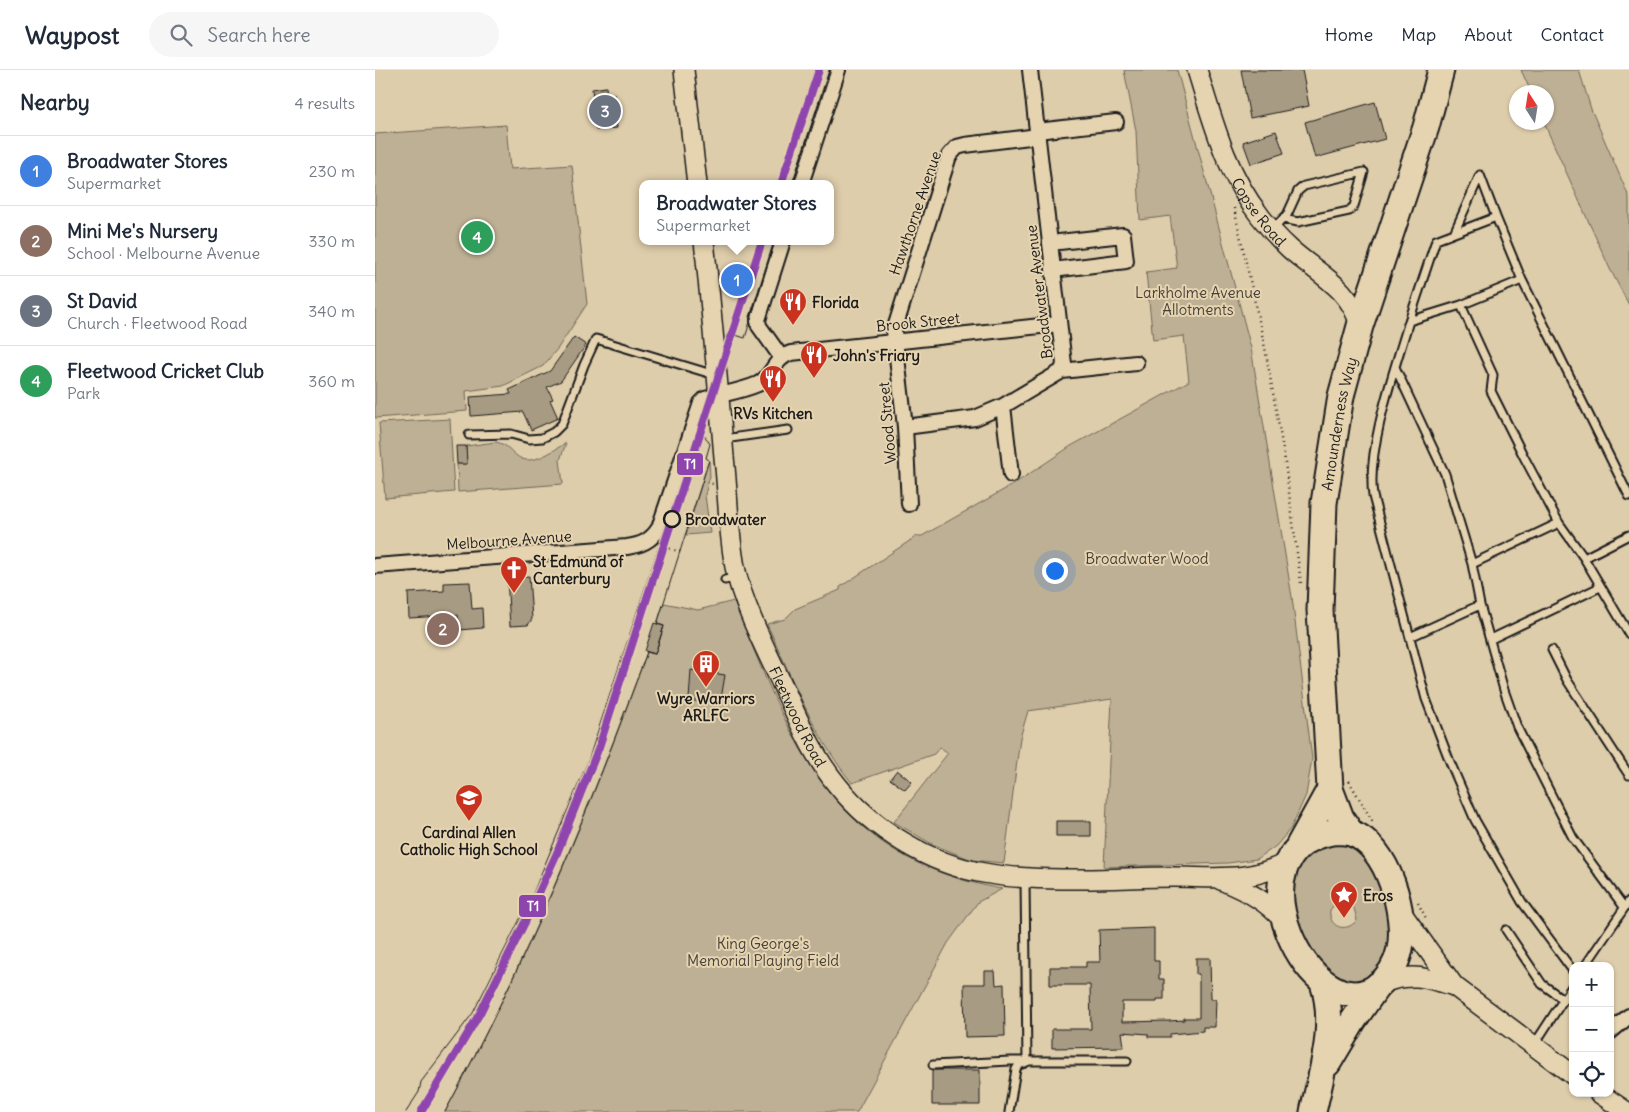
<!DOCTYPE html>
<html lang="en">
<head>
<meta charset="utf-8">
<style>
	:root { --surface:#fff; --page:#f6f6f7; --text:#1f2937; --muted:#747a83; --line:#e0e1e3; --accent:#ea580c }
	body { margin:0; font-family:Delius,sans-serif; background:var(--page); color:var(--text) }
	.controls { position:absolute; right:15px; bottom:15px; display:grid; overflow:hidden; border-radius:10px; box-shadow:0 1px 4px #0004 }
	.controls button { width:45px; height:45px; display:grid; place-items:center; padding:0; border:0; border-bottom:1px solid var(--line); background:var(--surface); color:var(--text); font:25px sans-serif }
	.compass { position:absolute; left:1134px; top:15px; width:45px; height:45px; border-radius:50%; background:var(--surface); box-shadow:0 1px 4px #0004; rotate:348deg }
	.you { position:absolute; left:679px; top:500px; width:18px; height:18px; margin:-12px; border:4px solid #fff; border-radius:50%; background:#1a73e8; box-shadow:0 0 0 8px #1a73e833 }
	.badge { display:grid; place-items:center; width:32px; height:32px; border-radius:50%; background:var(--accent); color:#fff; font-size:16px; font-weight:700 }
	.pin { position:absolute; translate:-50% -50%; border:2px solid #fff; box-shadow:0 1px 5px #0006 }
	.popup { position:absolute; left:264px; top:110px; width:195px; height:65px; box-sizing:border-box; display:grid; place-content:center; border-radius:10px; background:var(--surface); filter:drop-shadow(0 1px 4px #0005); font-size:16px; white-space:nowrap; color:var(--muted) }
	.popup b { font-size:19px; color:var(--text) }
	.popup::after { content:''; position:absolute; left:50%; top:100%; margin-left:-10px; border:10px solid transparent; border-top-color:var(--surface) }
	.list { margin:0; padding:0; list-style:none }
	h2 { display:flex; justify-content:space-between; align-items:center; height:65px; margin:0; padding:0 20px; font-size:21px }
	h2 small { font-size:16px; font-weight:400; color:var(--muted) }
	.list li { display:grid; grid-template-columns:32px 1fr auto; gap:15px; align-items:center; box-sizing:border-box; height:70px; padding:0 20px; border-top:1px solid var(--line) }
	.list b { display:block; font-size:19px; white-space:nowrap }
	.list p { margin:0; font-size:16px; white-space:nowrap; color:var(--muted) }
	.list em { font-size:16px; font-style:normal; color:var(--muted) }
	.icon { flex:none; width:28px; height:28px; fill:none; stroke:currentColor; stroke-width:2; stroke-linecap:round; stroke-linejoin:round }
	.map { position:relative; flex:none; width:1254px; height:1042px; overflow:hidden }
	header { display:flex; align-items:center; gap:30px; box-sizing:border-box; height:70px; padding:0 25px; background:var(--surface); border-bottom:1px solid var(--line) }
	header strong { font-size:24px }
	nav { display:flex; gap:28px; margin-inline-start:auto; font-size:18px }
	.search { width:350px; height:45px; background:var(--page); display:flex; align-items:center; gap:12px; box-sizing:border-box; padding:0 18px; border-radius:28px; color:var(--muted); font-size:19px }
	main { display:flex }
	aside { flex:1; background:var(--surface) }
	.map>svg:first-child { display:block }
</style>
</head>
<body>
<header>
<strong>Waypost</strong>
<div class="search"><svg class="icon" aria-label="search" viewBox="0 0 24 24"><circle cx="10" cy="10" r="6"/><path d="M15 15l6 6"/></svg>Search here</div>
<nav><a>Home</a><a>Map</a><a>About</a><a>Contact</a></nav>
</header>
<main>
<aside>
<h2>Nearby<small>4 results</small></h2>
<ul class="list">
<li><span class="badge" style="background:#3f7fe0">1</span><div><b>Broadwater Stores</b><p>Supermarket</p></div><em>230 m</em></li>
<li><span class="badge" style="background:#8d6e63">2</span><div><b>Mini Me's Nursery</b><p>School · Melbourne Avenue</p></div><em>330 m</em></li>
<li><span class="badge" style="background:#6b7280">3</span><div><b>St David</b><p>Church · Fleetwood Road</p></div><em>340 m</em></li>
<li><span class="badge" style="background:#2e9e5b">4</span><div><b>Fleetwood Cricket Club</b><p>Park</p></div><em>360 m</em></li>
</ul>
</aside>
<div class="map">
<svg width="1254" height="1042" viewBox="0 0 1254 1042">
	<rect width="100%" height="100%" fill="#decdab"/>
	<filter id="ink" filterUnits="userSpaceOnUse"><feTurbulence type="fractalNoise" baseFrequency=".02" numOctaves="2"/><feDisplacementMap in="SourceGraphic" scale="10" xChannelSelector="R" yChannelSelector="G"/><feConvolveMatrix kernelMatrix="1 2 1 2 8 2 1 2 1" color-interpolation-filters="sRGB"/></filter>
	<g filter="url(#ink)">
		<path fill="#beb094" stroke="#6d6658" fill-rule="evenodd" d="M749,0H802L876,278L917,527L937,689L931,725L916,758L901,776L882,789L853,793L729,797L737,629L653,641L645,668L629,793L597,790L557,774L519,752L573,683L565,677L559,684L477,713C439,666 417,608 392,554L410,549L420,539L465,520V517L542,466H547L639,414L696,376L814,311L809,266L778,270L771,202L802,198L795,146L765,150L761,61Z
			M1146,0H1204L1216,39L1254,127V235L1235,199L1169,53L1172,52V22H1156Z
			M131,55L135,99L197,95L212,234L183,278L168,296L128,316L91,321L92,341L0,348V64Z
			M75,349L79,422L10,428L4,353Z
			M121,372C135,375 136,384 147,389C161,394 180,379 191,373L185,390L188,414L83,422L82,394H92L91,376Z
			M334,390L335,406L330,425L335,463L311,465Z
			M359,531C417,674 457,789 627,819L603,832L573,873L482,1042H70C150,894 214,740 272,582L280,584L289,556L282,554L289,533L323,540Z
			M943,773C952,773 969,771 977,775C990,781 997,800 1003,812C1009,824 1016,837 1016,851C1016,878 1001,921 966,910C946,903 923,863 919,843C917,832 917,820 916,809ZM971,831L979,838L982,850C971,864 953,857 955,840L961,833Z"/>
		<path fill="#a89b83" stroke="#1c1c1c" d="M866,0H927L934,36L875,48Z
			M231,17L232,25L239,24L242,58L221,60L217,19Z
			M1000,32L1010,69L940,88L930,52Z
			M901,61L909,83L876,94L868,72Z
			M199,267L211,275L186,311L172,317L178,329L175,330L183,348L156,360L148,342L96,346L95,327L136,324L134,320L175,301Z
			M81,376H91L92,394H82Z
			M154,506L157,549L153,555L135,556L132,508Z
			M95,512L97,539L107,538L108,558L84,560L83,545L34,548L33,523L69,521V513Z
			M279,553L289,556L280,584L270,581Z
			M316,600L350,605L345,635L314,630Z
			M522,700L537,712L530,720L515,709Z
			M681,751H716V766H681Z
			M779,858V891H784V909H789V929H782V932H747V952L794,951L809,950V948H824V904H821V888H835L836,929H841L840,957H828V961L795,964V967H773V964L747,962L749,977L677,978V959H716L715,915H675V897H711V892H725L724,860Z
			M610,901H620L621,915L629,914L630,966L590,967L589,914H610Z
			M557,1000H605V1035H557Z"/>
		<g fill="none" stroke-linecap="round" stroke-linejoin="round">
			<defs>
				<path id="lane" d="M897,160L912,145L923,121L929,116L989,102L979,136L974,141L923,152L908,149
					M1080,161L1105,105L1121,147
					M1086,235L1118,305L1116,321L1149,387L1184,453L1209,488L1254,564
					M1034,251L1061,170L1121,147L1147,210
					M1020,297L1070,404L1097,494L1105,535L1129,620L1142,657L1198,768L1249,837
					M94,365L136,364L154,369L167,368L179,362L187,354L209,295L221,269L340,305
					M349,369L413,360
					M1209,488L1254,465
					M1097,494L1184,453
					M350,510L362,507
					M1035,567L1105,535
					M1116,569L1225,517
					M1177,580L1192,610L1254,705
					M650,810L652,992
					M1131,860L1167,914L1189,930
					M1210,896L1254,831
					M1198,901L1147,832L1100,750L1075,692L1051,629L998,426C991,380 1020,298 1034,251L1086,235L1147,210L1254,426
					M1159,975L1198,915
					M558,995L635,991H752
					M634,1042L641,999L644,995L650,993"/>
				<path id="street" d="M662,61L741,52
					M426,114L463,0
					M675,173L748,165L751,191L678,200
					M406,287L384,256L383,250L408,171
					M687,301L761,293
					M628,336L636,405
					M530,357L600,348L628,336L665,314L687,301L689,294L655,0
					M534,434L530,357L519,261L574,86L582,77L590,75L663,66
					M0,496L252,477C266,475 276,471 284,458L326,333L330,329C347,324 367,321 383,314C398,306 399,288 416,283L684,254
					M1235,962L1254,946"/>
				<g id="secondary">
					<path d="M309,0L322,114"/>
					<path id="s1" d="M822,0C838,51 851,103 885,146C894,158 904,169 915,179C943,204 976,218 985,256"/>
					<path id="s2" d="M329,171C337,243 343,315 349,387C353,423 353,461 360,497C367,533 391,580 407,614C423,649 438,686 463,716C498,759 554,794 609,803C642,809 676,809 709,809C739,809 769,807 799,807C839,807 875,813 912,792"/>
					<path d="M846,810C873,822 890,829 910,852"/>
					<path d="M1026,842L1079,916L1198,1005"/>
					<path d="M1005,914C1034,902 1050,907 1079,916"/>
					<path d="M1224,1023L1252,1042"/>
				</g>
				<g id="highway">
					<path d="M957,762C963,762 970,761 976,763C1013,775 1032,845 1025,879C1022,893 1014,908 1001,917C937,961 848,782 957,762Z"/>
					<path id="s3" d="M976,763L966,748L955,719L945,540L949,433L966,326L985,256L1051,57L1066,0"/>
					<path d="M924,775L955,719"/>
					<path d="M953,993L978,951L1003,915"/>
					<path d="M938,1042C947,1001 962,954 948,913"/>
				</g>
			</defs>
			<use href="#lane" stroke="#1c1c1c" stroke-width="11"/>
			<use href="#street" stroke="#1c1c1c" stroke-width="18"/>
			<use href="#secondary" stroke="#1c1c1c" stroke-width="22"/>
			<use href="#highway" stroke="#1c1c1c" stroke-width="29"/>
			<path stroke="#1c1c1c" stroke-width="2.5" stroke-dasharray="1 4" stroke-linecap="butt" d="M859,138L890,278L909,385L926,513
				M322,387L329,388
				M327,411L338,414
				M285,476L306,482
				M974,711L999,754
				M1043,833L1052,850"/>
			<use href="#lane" stroke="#e6d4b1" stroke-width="7"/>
			<use href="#street" stroke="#e6d4b1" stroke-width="14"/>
			<use href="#secondary" stroke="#e6d4b1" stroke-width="19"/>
			<use href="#highway" stroke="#e6d4b1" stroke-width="25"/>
			<path stroke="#1c1c1c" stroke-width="1" d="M402,114L439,0
				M419,114L456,0
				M383,171L354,263L370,268L400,171
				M31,1042L44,1022L46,1012L98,943L158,823L213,691L323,356
				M70,1042C150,895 215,740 272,582L280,584L289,556L282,554L334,390L331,388L335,374L323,356"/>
			<defs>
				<path id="tram-1" d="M406,114L444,0
					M46,1042L105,943L156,840L182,783L224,677L387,171"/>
			</defs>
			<use href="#tram-1" stroke="#e6d4b1" stroke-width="11"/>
			<use href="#tram-1" stroke="#8e44ad" stroke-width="8"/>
		</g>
	</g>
	<defs>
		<symbol id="restaurant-pin" viewBox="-11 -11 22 30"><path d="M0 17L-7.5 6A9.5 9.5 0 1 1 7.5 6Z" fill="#c8321e" stroke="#e6d4b1"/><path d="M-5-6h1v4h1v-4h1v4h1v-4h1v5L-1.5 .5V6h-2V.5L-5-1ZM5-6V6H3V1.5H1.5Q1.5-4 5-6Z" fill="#fff"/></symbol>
		<symbol id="church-pin" viewBox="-11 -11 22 30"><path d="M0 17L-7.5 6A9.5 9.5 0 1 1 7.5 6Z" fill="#c8321e" stroke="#e6d4b1"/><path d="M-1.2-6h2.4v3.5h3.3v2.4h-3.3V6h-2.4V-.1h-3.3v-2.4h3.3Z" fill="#fff"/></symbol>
		<symbol id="building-pin" viewBox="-11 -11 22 30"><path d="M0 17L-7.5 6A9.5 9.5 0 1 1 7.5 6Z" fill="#c8321e" stroke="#e6d4b1"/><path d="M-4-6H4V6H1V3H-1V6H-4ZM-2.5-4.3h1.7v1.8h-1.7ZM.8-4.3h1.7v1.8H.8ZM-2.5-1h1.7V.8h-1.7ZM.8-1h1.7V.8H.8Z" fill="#fff"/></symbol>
		<symbol id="school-pin" viewBox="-11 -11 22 30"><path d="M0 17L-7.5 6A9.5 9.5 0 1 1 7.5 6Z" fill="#c8321e" stroke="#e6d4b1"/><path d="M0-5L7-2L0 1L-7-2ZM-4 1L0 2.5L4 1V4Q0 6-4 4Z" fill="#fff"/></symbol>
		<symbol id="sight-pin" viewBox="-11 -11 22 30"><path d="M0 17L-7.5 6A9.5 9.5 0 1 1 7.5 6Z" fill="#c8321e" stroke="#e6d4b1"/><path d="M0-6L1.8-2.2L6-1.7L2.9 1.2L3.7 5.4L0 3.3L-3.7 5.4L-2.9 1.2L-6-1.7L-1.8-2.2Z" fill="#fff"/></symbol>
	</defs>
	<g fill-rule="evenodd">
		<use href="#restaurant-pin" x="402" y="216" width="32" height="43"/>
		<use href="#restaurant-pin" x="423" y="269" width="32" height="43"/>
		<use href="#restaurant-pin" x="382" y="293" width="32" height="43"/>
		<use href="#church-pin" x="123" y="484" width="32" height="43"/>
		<use href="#building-pin" x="315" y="578" width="32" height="43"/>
		<use href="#school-pin" x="78" y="712" width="32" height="43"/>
		<use href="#sight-pin" x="953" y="809" width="32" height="43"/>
	</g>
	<circle fill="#e6d4b1" stroke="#1c1c1c" stroke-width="2.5" cx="297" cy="449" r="8"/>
	<g text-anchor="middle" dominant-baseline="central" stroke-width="4" stroke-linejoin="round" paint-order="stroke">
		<g font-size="15" fill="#1c1c1c" stroke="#e6d4b1">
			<text stroke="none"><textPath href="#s1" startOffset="156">Copse Road</textPath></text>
			<text transform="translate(540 143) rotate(-71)">Hawthorne Avenue</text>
			<text transform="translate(664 222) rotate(-97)">Broadwater Avenue</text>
			<text transform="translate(543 252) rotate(-6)">Brook Street</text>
			<text transform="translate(512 353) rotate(-95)">Wood Street</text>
			<text stroke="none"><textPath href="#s3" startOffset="416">Amounderness Way</textPath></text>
			<text transform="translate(134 470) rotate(-4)">Melbourne Avenue</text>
			<text stroke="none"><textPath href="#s2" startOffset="490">Fleetwood Road</textPath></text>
		</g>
		<g font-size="15" fill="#44413a" stroke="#e6d4b1">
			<text x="823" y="222">Larkholme Avenue<tspan x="823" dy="17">Allotments</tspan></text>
			<text x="772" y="488">Broadwater Wood</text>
			<text x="388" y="873">King George's<tspan x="388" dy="17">Memorial Playing Field</tspan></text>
		</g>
		<g font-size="15" font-weight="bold" fill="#1c1c1c" stroke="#e6d4b1" text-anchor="start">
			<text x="437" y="232">Florida</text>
			<text x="458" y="285">John's Friary</text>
			<text x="398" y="343" text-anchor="middle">RVs Kitchen</text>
			<text x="158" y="491">St Edmund of<tspan x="158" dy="17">Canterbury</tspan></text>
			<text x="331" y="628" text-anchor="middle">Wyre Warriors<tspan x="331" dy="17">ARLFC</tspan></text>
			<text x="94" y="762" text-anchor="middle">Cardinal Allen<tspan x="94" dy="17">Catholic High School</tspan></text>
			<text x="988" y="825">Eros</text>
		</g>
		<g font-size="15" font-weight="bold" fill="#1c1c1c" stroke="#e6d4b1" text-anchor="start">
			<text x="310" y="449">Broadwater</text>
		</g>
	</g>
	<g stroke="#e6d4b1" stroke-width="2">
		<rect x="301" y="382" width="28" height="24" rx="5" fill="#8e44ad"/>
		<rect x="143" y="824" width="29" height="24" rx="5" fill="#8e44ad"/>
	</g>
	<g font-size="14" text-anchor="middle" font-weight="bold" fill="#fff">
		<text x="315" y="399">T1</text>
		<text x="158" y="841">T1</text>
	</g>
</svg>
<div class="controls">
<button>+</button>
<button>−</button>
<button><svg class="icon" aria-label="locate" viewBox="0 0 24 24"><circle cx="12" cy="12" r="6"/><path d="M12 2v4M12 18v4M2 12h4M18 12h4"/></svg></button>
</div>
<svg class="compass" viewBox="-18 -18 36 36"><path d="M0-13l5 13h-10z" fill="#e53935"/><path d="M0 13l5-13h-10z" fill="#747a83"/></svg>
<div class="you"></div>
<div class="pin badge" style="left:362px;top:210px;background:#3f7fe0">1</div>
<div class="popup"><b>Broadwater Stores</b>Supermarket</div>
<div class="pin badge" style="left:68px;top:559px;background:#8d6e63">2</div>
<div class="pin badge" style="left:230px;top:41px;background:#6b7280">3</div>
<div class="pin badge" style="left:102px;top:167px;background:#2e9e5b">4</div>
</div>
</main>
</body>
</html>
